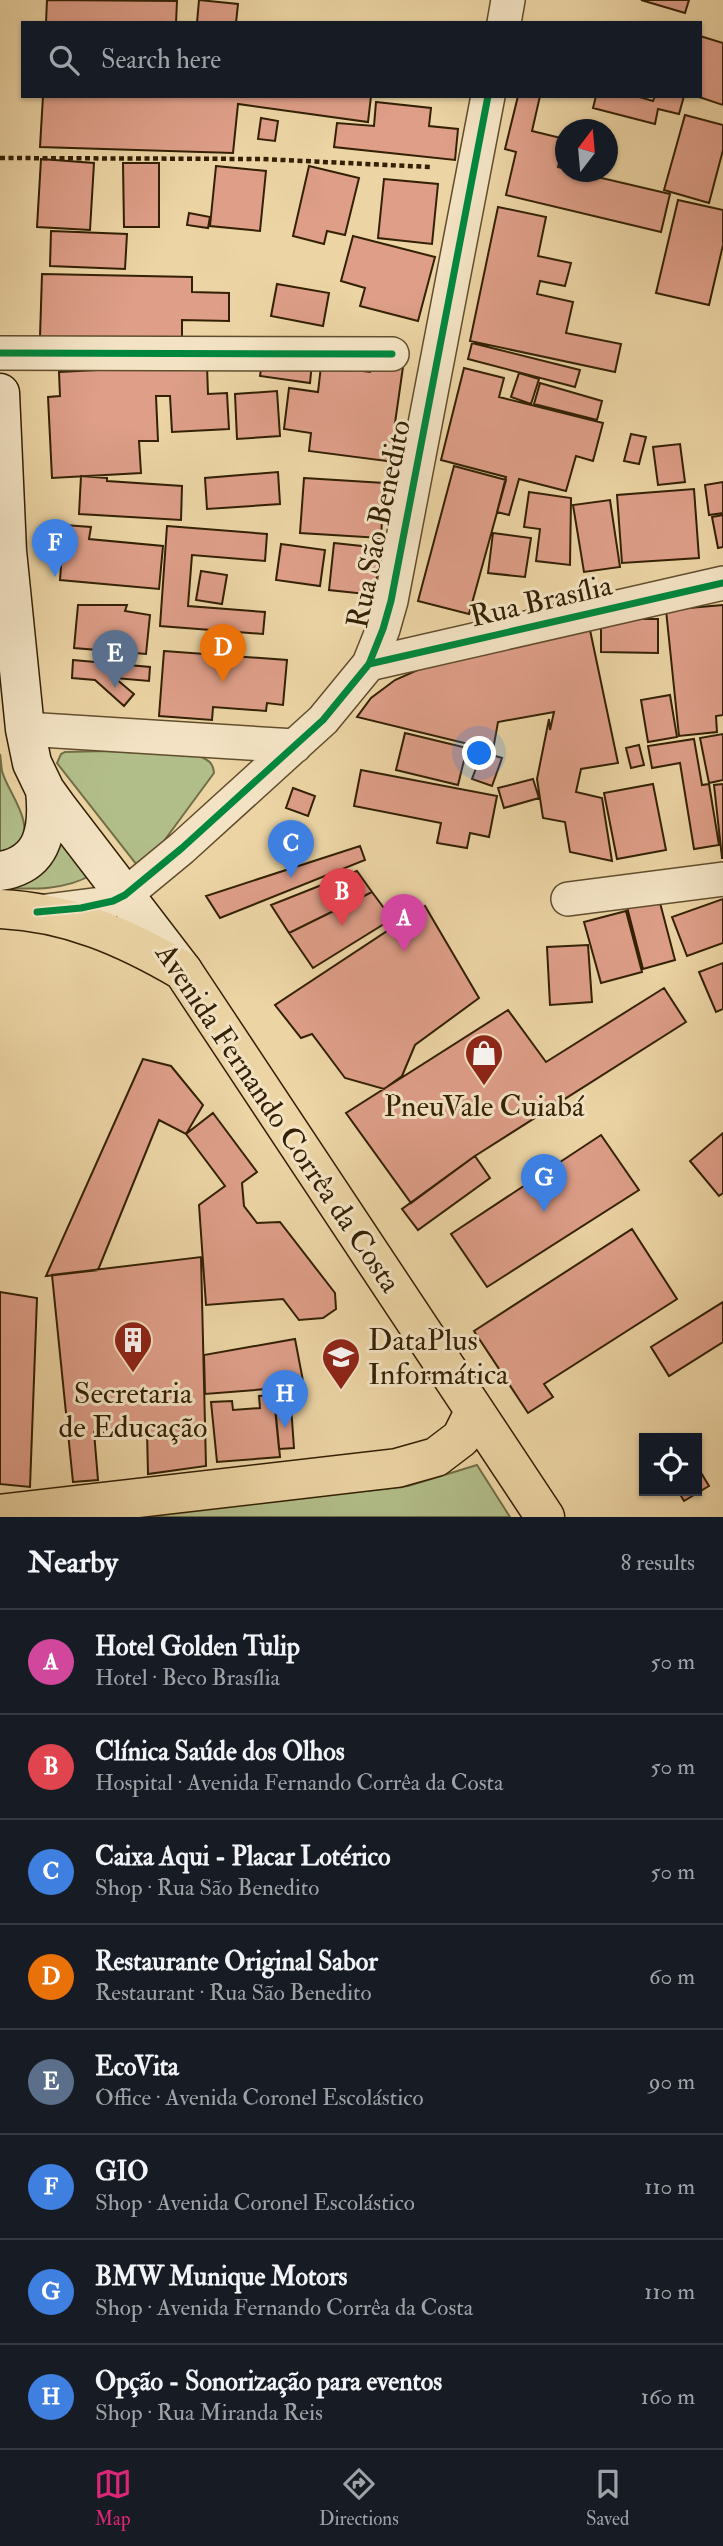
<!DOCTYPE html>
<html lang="en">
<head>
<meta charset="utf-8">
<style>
	:root { --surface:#171b24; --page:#20242c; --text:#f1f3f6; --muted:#9ea1a6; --line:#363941; --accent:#db2777 }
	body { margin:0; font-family:"IM FELL Double Pica",serif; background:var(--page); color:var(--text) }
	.controls { position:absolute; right:21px; bottom:21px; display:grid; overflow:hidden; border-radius:0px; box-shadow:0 2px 5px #0004 }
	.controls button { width:63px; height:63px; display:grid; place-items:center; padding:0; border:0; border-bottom:2px solid var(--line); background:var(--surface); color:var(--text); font:35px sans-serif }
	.compass { position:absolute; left:555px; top:119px; width:63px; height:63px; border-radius:50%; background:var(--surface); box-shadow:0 2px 5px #0004; rotate:16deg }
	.you { position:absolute; left:480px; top:754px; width:24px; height:24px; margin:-18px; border:5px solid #fff; border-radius:50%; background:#1a73e8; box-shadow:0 0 0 10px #1a73e833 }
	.badge { display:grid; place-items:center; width:46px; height:46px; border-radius:50%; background:var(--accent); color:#fff; font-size:23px; font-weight:700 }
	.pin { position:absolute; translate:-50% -58px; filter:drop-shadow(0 2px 4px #0008) }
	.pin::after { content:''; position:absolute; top:37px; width:24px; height:21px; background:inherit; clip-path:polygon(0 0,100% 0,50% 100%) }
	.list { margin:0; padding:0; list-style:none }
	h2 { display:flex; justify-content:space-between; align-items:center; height:91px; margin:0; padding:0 28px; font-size:30px }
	h2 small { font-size:23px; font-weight:400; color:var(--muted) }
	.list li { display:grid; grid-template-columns:46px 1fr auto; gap:21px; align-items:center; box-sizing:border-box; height:105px; padding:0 28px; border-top:2px solid var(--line) }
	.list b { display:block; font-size:26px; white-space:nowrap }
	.list p { margin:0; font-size:23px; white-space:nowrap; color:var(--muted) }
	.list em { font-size:23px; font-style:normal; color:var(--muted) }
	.icon { flex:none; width:38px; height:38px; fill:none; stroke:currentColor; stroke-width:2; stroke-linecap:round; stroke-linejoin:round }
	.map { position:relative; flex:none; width:723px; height:1517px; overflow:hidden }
	.search { position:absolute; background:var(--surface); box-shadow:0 2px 5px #0004; left:21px; right:21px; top:21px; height:77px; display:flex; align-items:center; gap:18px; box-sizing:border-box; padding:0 24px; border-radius:0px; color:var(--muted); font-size:26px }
	.sheet { height:931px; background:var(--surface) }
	nav { display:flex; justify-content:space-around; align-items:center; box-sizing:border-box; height:98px; border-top:2px solid var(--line); background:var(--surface); font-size:19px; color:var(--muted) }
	nav a { display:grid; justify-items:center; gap:4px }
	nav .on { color:var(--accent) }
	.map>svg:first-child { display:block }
</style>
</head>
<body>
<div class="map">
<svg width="723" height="1517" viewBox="0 0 723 1517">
	<rect width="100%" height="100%" fill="#ecd4a4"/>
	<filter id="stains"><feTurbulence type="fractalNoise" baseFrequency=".00286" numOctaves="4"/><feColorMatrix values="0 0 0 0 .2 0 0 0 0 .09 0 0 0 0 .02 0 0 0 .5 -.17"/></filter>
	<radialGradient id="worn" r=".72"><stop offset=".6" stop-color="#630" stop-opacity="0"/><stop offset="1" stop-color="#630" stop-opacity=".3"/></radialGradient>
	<path fill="#b2be8a" stroke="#726f48" stroke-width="2" d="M106,751L199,756C208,760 213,762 214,773L158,849L137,865L57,763L61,754L65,752Z
		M0,754C1,759 1,765 2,771C7,792 40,827 15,847C12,850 4,852 0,854Z
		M53,830L91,875C64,891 30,889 0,888Z
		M477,1465L510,1517H125L408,1486Z"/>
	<path fill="#de9e88" stroke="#332005" stroke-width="2" d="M47,0L177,1L176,23H46Z
		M199,0L238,4L236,23H197Z
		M641,0H689L685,13Z
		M700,36L723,43V105L696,96H700Z
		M43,96H371L368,122L238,104L233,153L40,147Z
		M518,96H540L532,131L565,139L558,167L566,169V172H576L670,194L661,232L506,195L516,152L505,149Z
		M596,96H636L653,101L655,96H684L679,114L658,109L655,124L593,108Z
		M376,102L431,108L429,126L458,129L455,160L334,147L337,123L374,126Z
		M685,115L723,125V150L709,203L664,190Z
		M261,118L278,121L275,141L258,139Z
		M41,159L94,163L90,230L37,227Z
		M123,163H159V227H124Z
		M216,166L266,171L260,231L210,226Z
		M309,166L359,178L345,235L327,231L324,244L293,236Z
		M384,179L438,184L432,244L378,238Z
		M678,200L723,210V245L709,305L656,293Z
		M498,207L546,217L538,256L571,263L565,286L540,281L537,294L573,302L566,333L621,344L615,372L470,341Z
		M189,213L210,217L208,228L187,225Z
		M51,231L127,234L125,269L50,266Z
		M353,236L435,257L418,321L360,306L365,288L341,281Z
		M42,274L192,277V292L229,293V321L182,320V339L40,337Z
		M277,284L329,293L323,326L271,316Z
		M472,343L580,370L575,387L468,359Z
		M263,356L312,362L310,383L260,376Z
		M371,362L403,367L395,423H400L394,462L309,451L311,433L284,429L289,388L318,392L321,366L370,372Z
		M172,366H207L208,394L227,393L229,429L172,432L170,396H156L158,441H139L141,473L52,478L48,397L60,396L59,372Z
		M464,368L504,378L499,397L603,423L593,461L576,456L566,491L519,479L509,515L497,512L506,477L441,460Z
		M519,373L539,379L531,404L511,397Z
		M540,383L602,401L597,420L534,404Z
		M277,391L280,436L237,439L235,394Z
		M631,434L646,437L639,464L624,461Z
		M680,444L685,482L658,485L653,447Z
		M454,466L506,480L469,614L418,601Z
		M278,472L280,504L207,509L205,478Z
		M81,476L107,478V481L182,486L181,520L79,514Z
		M304,478L384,483L381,538L300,533Z
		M723,482V513L709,515L705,485Z
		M694,489L699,558L622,563L617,495Z
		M529,492L571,498L570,565L536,561L540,529L524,527Z
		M610,500L620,567L584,572L573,505Z
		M723,515V547L718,548L712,517Z
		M64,525L91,527L89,539L163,546L159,589L60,580Z
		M167,526L267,534L265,561L192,555L188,606L265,612L263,634L160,626Z
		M493,533L531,538L525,577L488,573Z
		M334,543L380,548L375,595L329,590Z
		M281,544L325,550L320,586L276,580Z
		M201,571L227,575L222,604L196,600Z
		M78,605H127L125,611L150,615L146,654L74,648Z
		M723,605V715L716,716L717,732L679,736L666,610Z
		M601,619H658V653L601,652Z
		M590,630L618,763L581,769L576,792L602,798L612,861L570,852L565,822L543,818L537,779L549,719L550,730L554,712L498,722L493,750L357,717L371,698L395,680L440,660Z
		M164,651L287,660L283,705L267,703L266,711L213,707L212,720L159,716Z
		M73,660L150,667L149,681L115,678L134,694L124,706L95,680L72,678Z
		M670,695L677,737L648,742L641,700Z
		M405,733L467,748L458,785L396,770Z
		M723,734V780L709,783L700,738Z
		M694,739L702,785L709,784L719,845L694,849L680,763L652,768L648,746Z
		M639,745L644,765L631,768L626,748Z
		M482,752L502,758L492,786L472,779Z
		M361,770L497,796L489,837L470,833L467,848L437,843L441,823L354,806Z
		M533,779L539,798L504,808L498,788Z
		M653,784L666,850L617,859L604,793Z
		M723,784V858H722L714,785Z
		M293,788L315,796L308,816L286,808Z
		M360,846L365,860L220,918L206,896Z
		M357,871L372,892L289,933L271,905Z
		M372,892L392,919L313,968L289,933Z
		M659,899L675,960L643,969L627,907Z
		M723,899V943L687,956L672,917Z
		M425,906L479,998L415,1045L402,1076L384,1089L345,1078L312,1034L301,1038L275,1005Z
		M626,911L642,972L601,983L584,922Z
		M588,945L592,1002L550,1005L547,947Z
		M723,963V1009L716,1012L699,972Z
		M664,988L686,1022L475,1156L411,1203L346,1113L508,1010L546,1062Z
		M143,1059L171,1066L203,1105L186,1134L159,1120L98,1270L46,1276Z
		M213,1113L257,1172L242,1183L244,1206L257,1223L280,1222L335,1293L336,1309L323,1318L299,1320L283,1299L206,1305L199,1205L225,1186L186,1134Z
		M723,1133V1193L719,1196L690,1161Z
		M601,1135L639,1190L487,1287L451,1234Z
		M475,1156L490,1178L418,1230L402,1209Z
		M632,1229L677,1299L544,1384L553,1397L528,1413L474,1331Z
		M201,1257L206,1466L148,1474L147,1432H94L98,1480L73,1482L52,1275Z
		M0,1292L37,1298L30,1487L0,1484Z
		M723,1302V1342L669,1376L651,1347Z
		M295,1339L304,1386L205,1394L204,1355Z
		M274,1395L280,1457L217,1462L211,1402L232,1401L233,1410L260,1408L259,1396Z
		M291,1406L294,1448L279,1449L275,1408Z
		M697,1466L709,1486L684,1501L678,1491H697Z"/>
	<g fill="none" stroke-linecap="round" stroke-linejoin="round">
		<defs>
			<path id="street" d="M504,23L508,0
				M0,353L392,354
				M369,664L723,583
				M25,729L295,746
				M568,899L723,879
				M46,911L101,904L125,895L182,848L323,720L369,664L383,629L391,601L488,96"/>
			<path id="secondary" d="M0,393L7,551L25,729L32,763L45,790L58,808L183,971
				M0,871C45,864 49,827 45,790"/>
			<path id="primary" d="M0,909C68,912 125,937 183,971L545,1517
				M0,1514L397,1468L436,1457L461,1438L474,1412"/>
		</defs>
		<use href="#street" stroke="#614d2d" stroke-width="36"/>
		<use href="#secondary" stroke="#332005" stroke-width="41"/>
		<use href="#primary" stroke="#332005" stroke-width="41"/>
		<path stroke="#332005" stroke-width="4.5" stroke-dasharray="5 3.5" stroke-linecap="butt" d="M0,158L262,159L430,167"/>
		<use href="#street" stroke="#f3e3c4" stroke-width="33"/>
		<use href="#secondary" stroke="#f3e3c4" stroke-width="38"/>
		<use href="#primary" stroke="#ecd4a4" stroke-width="38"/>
		<defs>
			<path id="cycleway" d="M0,353L392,354
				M369,664L723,583
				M37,912L81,908L113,901L125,895L182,848L323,720L369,664L383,629L391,601L488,96"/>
		</defs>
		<use href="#cycleway" stroke="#f3e3c4" stroke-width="11"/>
		<use href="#cycleway" stroke="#00873e" stroke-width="7"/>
	</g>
	<defs>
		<symbol id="shop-pin" viewBox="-11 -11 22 30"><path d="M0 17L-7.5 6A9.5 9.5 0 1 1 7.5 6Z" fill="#8f2418" stroke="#f3e3c4"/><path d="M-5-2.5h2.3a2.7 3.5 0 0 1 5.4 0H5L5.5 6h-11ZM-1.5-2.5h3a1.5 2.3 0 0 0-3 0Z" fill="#fff"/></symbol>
		<symbol id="building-pin" viewBox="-11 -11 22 30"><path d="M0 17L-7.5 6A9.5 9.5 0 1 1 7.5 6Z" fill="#8f2418" stroke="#f3e3c4"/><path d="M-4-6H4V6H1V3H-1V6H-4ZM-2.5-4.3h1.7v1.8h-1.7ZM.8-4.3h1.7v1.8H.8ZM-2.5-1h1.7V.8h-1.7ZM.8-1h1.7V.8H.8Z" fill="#fff"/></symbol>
		<symbol id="university-pin" viewBox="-11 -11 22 30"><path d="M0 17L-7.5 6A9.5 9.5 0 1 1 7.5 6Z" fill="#8f2418" stroke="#f3e3c4"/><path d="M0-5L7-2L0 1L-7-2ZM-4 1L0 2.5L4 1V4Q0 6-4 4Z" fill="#fff"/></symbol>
	</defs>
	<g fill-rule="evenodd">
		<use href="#shop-pin" x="462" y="1031" width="44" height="60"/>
		<use href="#building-pin" x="111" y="1318" width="44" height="60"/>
		<use href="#university-pin" x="319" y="1335" width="44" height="60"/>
	</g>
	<g text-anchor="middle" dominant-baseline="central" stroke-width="6" stroke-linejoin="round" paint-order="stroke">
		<g font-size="30" fill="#332005" stroke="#f3e3c4">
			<text transform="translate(379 524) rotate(-78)">Rua São Benedito</text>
			<text transform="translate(541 601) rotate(-13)">Rua Brasília</text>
			<text transform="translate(278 1118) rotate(56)">Avenida Fernando Corrêa da Costa</text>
		</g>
		<g font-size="30" fill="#332005" stroke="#f3e3c4">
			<text x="484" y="1106">PneuVale Cuiabá</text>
			<text x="368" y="1340" text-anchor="start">DataPlus<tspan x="368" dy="34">Informática</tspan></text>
			<text x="133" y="1393">Secretaria<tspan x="133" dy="34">de Educação</tspan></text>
		</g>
	</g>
	<rect width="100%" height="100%" filter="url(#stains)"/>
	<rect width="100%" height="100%" fill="url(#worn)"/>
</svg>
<div class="controls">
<button><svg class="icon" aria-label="locate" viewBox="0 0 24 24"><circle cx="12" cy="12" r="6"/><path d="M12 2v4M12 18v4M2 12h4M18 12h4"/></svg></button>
</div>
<svg class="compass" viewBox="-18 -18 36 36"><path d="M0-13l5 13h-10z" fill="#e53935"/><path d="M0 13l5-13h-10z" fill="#9ea1a6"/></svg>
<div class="you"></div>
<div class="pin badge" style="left:404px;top:952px;background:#d1479c">A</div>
<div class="pin badge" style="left:342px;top:926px;background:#e0444e">B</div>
<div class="pin badge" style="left:291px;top:878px;background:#3f7fe0">C</div>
<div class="pin badge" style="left:223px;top:682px;background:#e8710a">D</div>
<div class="pin badge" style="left:115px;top:688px;background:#5c6f8a">E</div>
<div class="pin badge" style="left:55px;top:577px;background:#3f7fe0">F</div>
<div class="pin badge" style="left:544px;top:1212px;background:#3f7fe0">G</div>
<div class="pin badge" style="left:285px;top:1428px;background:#3f7fe0">H</div>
<div class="search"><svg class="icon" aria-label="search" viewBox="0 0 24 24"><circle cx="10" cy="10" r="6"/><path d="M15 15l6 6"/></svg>Search here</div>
</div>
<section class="sheet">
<h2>Nearby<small>8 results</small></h2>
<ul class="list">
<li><span class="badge" style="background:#d1479c">A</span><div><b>Hotel Golden Tulip</b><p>Hotel · Beco Brasília</p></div><em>50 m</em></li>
<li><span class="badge" style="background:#e0444e">B</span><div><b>Clínica Saúde dos Olhos</b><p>Hospital · Avenida Fernando Corrêa da Costa</p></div><em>50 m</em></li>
<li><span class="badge" style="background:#3f7fe0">C</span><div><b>Caixa Aqui - Placar Lotérico</b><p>Shop · Rua São Benedito</p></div><em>50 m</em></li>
<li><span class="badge" style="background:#e8710a">D</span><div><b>Restaurante Original Sabor</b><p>Restaurant · Rua São Benedito</p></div><em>60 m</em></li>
<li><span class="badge" style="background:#5c6f8a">E</span><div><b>EcoVita</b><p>Office · Avenida Coronel Escolástico</p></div><em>90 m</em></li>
<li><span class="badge" style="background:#3f7fe0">F</span><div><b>GIO</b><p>Shop · Avenida Coronel Escolástico</p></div><em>110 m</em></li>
<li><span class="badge" style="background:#3f7fe0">G</span><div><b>BMW Munique Motors</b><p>Shop · Avenida Fernando Corrêa da Costa</p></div><em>110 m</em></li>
<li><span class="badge" style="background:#3f7fe0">H</span><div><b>Opção - Sonorização para eventos</b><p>Shop · Rua Miranda Reis</p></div><em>160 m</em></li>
</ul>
</section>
<nav>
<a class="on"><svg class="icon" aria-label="map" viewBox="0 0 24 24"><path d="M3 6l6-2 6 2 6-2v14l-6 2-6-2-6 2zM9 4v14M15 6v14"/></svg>Map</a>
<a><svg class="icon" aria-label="directions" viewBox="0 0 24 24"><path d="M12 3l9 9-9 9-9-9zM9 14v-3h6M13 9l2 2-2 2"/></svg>Directions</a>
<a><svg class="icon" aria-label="saved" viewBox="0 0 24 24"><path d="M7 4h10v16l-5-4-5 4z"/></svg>Saved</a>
</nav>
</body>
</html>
